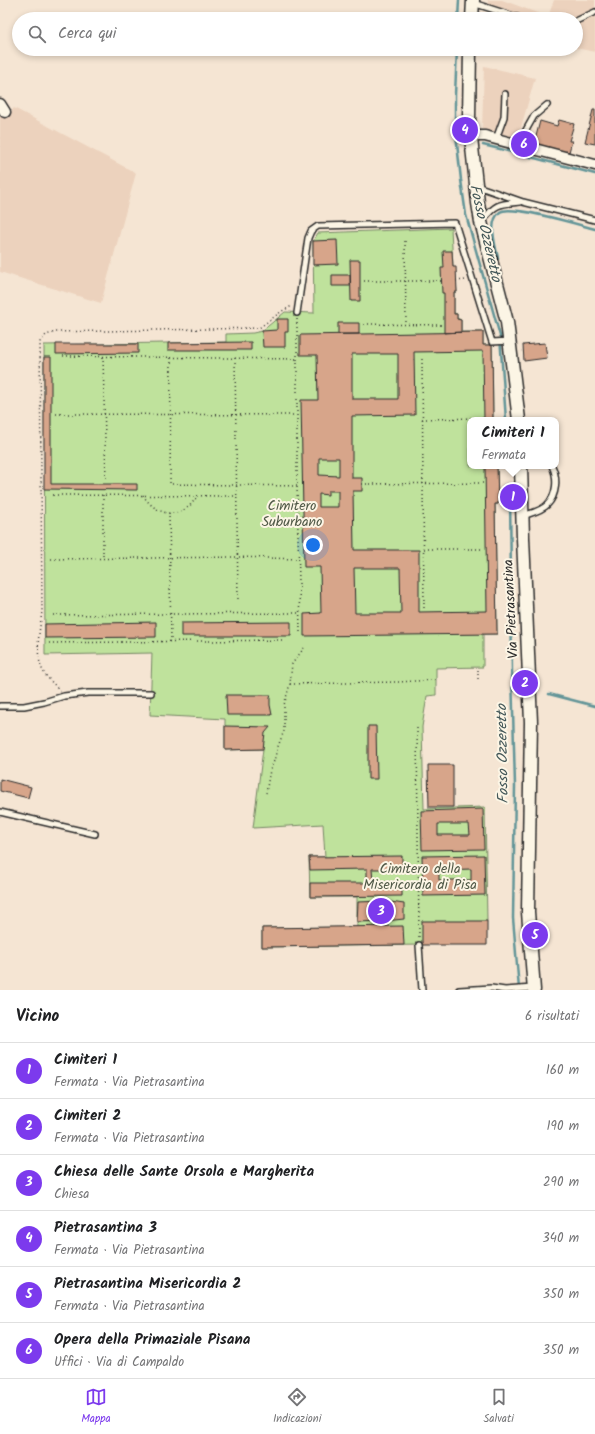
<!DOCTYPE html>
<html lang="it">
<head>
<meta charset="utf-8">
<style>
	:root { --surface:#fff; --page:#f2f2f2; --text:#202124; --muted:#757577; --line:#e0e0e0; --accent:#7c3aed }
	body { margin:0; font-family:Kalam,sans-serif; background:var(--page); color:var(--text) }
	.you { position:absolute; left:313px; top:545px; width:14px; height:14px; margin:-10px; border:3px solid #fff; border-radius:50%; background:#1a73e8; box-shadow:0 0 0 6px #1a73e833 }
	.badge { display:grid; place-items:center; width:26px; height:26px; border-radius:50%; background:var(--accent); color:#fff; font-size:13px; font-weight:700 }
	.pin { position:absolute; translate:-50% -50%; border:2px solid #fff; box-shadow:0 1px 4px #0006 }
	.popup { position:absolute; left:467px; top:417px; width:92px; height:52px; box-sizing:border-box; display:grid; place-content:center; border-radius:8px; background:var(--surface); filter:drop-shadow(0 1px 3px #0005); font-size:13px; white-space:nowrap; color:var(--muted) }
	.popup b { font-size:15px; color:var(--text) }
	.popup::after { content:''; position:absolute; left:50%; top:100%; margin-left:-8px; border:8px solid transparent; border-top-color:var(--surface) }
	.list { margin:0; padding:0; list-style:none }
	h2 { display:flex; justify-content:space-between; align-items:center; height:52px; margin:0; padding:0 16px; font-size:17px }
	h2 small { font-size:13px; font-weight:400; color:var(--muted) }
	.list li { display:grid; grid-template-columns:26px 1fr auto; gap:12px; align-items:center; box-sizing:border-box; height:56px; padding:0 16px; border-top:1px solid var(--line) }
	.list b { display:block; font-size:15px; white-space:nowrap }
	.list p { margin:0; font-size:13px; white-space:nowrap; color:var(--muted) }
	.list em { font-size:13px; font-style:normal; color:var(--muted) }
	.icon { flex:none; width:22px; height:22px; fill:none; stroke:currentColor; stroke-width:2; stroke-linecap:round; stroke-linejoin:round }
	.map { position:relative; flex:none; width:595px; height:990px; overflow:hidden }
	.search { position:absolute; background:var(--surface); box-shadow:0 2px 6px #0003; left:12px; right:12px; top:12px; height:44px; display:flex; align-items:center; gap:10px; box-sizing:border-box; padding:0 14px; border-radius:22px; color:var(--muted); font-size:15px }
	.sheet { height:388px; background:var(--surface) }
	nav { display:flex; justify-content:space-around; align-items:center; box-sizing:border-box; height:56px; border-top:1px solid var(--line); background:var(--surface); font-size:11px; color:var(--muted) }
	nav a { display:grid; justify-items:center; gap:2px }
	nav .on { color:var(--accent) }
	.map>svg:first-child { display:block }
</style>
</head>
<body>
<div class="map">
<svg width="595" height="990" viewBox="0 0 595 990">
	<rect width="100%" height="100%" fill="#f5e5d3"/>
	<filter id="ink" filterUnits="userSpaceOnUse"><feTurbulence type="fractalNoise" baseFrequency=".025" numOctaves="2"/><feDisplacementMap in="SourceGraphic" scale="8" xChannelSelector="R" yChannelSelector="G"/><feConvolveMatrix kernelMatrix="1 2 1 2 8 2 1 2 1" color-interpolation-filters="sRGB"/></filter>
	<g filter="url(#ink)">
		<path fill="#ecd2bd" d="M488,0H502L548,17L554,0H595V52L576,48V19H489Z
			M484,66L535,78L518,138L482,129Z
			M14,108L136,173L101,303L0,272V111L9,114Z"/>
		<path fill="#bfe29c" stroke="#758664" d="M451,228L453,267L456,281L457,292H454V313L457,314V318L461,320V332H483V345H492L493,420H470V466H497L498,504H495L497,634H483V667L436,668V695L427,696L422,727L424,809L485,807L487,921L422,945L262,947V928L357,927V897H310L309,857H325L323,824L253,828L263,749L225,750V719L150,715L152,653L45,655L44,345L226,342V334L253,333L262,331L285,312L314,313L313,241L318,233Z"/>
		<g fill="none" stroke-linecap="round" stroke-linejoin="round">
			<path stroke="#649598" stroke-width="2.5" d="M458,19L459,0
				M457,49L455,95V125L461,180L466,215L500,336L506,420
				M483,145L500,149L595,174
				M498,259C496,246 487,222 500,212C510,204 580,225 595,229
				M509,466L510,469
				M510,494L512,672L515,786L513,918L519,989
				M549,694L595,706"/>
		</g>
		<path fill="#d7a58a" stroke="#2b2b2b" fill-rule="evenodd" d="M593,110H595V144L585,142Z
			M559,120L574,124L569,141H572L569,152L566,151V153L534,144L540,121L557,126Z
			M337,240L338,264L313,265V241Z
			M443,251H452L453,267H456L457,292H454V314H457V319L461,320V332L444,333V293H442L441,268H444Z
			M350,260H360V301H351Z
			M332,275H350V286H332Z
			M277,319H288V332H285V347H263L262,331L277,330Z
			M338,323H359V334H338Z
			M483,332V345H492L493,420H484L483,351L414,352L415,415L352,416V478H362V491H353L354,550H419V612L487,611L485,466H497L498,504H495L497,634L304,636V614L321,613L320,567H304L301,400H318L317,355H300V335ZM352,354H398V399H352ZM319,458H339V476L319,475ZM328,491H338V507H319V494L328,495ZM354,568H400L401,613H355Z
			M251,342V350H168V343Z
			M545,343L547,358L524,361L523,345Z
			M56,344H138V353L56,354Z
			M44,357H51V484H137V490L44,489Z
			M156,622V637L45,638V624Z
			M291,622V636H181V623Z
			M226,695H271L270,698V705L272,715H227Z
			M225,726L270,727L265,733L263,749L225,750Z
			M368,726H376L377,779H368Z
			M428,765H453V807H429Z
			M0,779L31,787L28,798L0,791Z
			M483,809L484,849L422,850L421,811ZM438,824H469L470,835H438Z
			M484,855L485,895L423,896L422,856ZM471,869V880H439V870Z
			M402,856V869H372L373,882H402V896L310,897V883H367V869L310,870L309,857Z
			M384,901L404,904V919L385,921L357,922L358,902Z
			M422,921H487V945H422Z
			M403,926L404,945L262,947V928Z"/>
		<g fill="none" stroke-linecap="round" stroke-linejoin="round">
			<defs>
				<path id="service" d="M473,3L523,19
					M576,21L595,12
					M496,139L504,117L505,94
					M520,145L521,139L534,116L547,105
					M477,186L523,202L595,220
					M483,220C496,203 500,204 520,202
					M297,313L308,238L311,231L318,226L455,223L492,342L510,341
					M523,516C531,513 541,511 547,505C557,495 558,478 552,466
					M0,706H24L44,702L64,696L88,693H151
					M0,812L95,834
					M419,945L422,990
					M459,990L491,988L505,990L533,988"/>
				<path id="minor" d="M0,104L5,112
					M471,136H485L595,165"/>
				<path id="tertiary" d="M472,19L473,0
					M470,49L469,119L478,203L481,222L507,322L519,420
					M521,466L523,538L531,722L528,912L534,990"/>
			</defs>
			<use href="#service" stroke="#2b2b2b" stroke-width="8"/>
			<use href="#minor" stroke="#2b2b2b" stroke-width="13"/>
			<use href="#tertiary" stroke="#2b2b2b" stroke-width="15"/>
			<path stroke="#2b2b2b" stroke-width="1.5" stroke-dasharray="1 3" stroke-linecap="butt" d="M405,241L406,324
				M364,281H442
				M456,281L466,280
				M297,319V486L300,632
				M364,324L441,325
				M63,356L297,359
				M103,357L106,480
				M171,358L170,484L297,486
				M235,358L238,601
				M422,359L424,609
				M56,414L296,415
				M422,419L483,418
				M362,484L485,483
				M53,495L237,496
				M103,495V559
				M143,495C157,518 184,520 197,496
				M169,513L171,641
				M424,549H484
				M51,559L238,557L298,559
				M53,615L299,613
				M49,643L282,640
				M478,679V667
				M290,684L397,682L435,680
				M60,691C54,684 47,678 43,671C34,653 40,630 42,611L40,342L46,335L55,332L259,328L282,311L292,306
				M417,728L419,939
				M266,793L270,770L274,761L277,749L284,731V705L290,684L292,664L304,648"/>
			<use href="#service" stroke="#fcf5e5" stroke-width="5"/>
			<use href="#minor" stroke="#fcf5e5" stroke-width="10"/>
			<use href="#tertiary" stroke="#fcf5e5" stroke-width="12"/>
		</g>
	</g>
	<g text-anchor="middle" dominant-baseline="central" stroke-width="4" stroke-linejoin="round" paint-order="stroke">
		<g font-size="14" fill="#505947" stroke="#fcf5e5">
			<text x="292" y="506">Cimitero<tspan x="292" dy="16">Suburbano</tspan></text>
			<text x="420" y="869">Cimitero della<tspan x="420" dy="16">Misericordia di Pisa</tspan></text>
		</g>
		<g font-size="14" fill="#2b2b2b" stroke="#fcf5e5">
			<text transform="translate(511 609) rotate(-93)">Via Pietrasantina</text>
		</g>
		<g font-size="15" font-style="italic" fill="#435758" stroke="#fcf5e5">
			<text transform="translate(485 233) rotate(77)">Fosso Ozzeretto</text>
			<text transform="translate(503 754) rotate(-91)">Fosso Ozzeretto</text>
		</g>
	</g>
</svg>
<div class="you"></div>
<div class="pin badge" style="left:513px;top:497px">1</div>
<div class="popup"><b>Cimiteri 1</b>Fermata</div>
<div class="pin badge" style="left:525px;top:683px">2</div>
<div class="pin badge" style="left:381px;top:911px">3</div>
<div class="pin badge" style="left:465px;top:130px">4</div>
<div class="pin badge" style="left:535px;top:935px">5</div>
<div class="pin badge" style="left:524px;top:144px">6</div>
<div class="search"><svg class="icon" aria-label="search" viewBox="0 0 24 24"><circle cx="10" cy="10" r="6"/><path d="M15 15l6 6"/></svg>Cerca qui</div>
</div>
<section class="sheet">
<h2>Vicino<small>6 risultati</small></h2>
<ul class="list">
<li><span class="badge">1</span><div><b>Cimiteri 1</b><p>Fermata · Via Pietrasantina</p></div><em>160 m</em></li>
<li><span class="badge">2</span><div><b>Cimiteri 2</b><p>Fermata · Via Pietrasantina</p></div><em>190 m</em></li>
<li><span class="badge">3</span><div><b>Chiesa delle Sante Orsola e Margherita</b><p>Chiesa</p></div><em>290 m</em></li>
<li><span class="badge">4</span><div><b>Pietrasantina 3</b><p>Fermata · Via Pietrasantina</p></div><em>340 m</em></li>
<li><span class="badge">5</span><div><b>Pietrasantina Misericordia 2</b><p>Fermata · Via Pietrasantina</p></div><em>350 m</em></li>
<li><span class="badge">6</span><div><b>Opera della Primaziale Pisana</b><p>Uffici · Via di Campaldo</p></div><em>350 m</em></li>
</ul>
</section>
<nav>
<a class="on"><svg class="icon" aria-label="map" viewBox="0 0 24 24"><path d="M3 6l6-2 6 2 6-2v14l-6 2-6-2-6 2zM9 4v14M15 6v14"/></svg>Mappa</a>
<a><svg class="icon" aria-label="directions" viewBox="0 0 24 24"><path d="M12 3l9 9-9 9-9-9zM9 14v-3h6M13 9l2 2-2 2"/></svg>Indicazioni</a>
<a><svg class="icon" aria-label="saved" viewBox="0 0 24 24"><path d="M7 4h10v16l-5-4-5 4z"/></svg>Salvati</a>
</nav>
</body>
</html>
